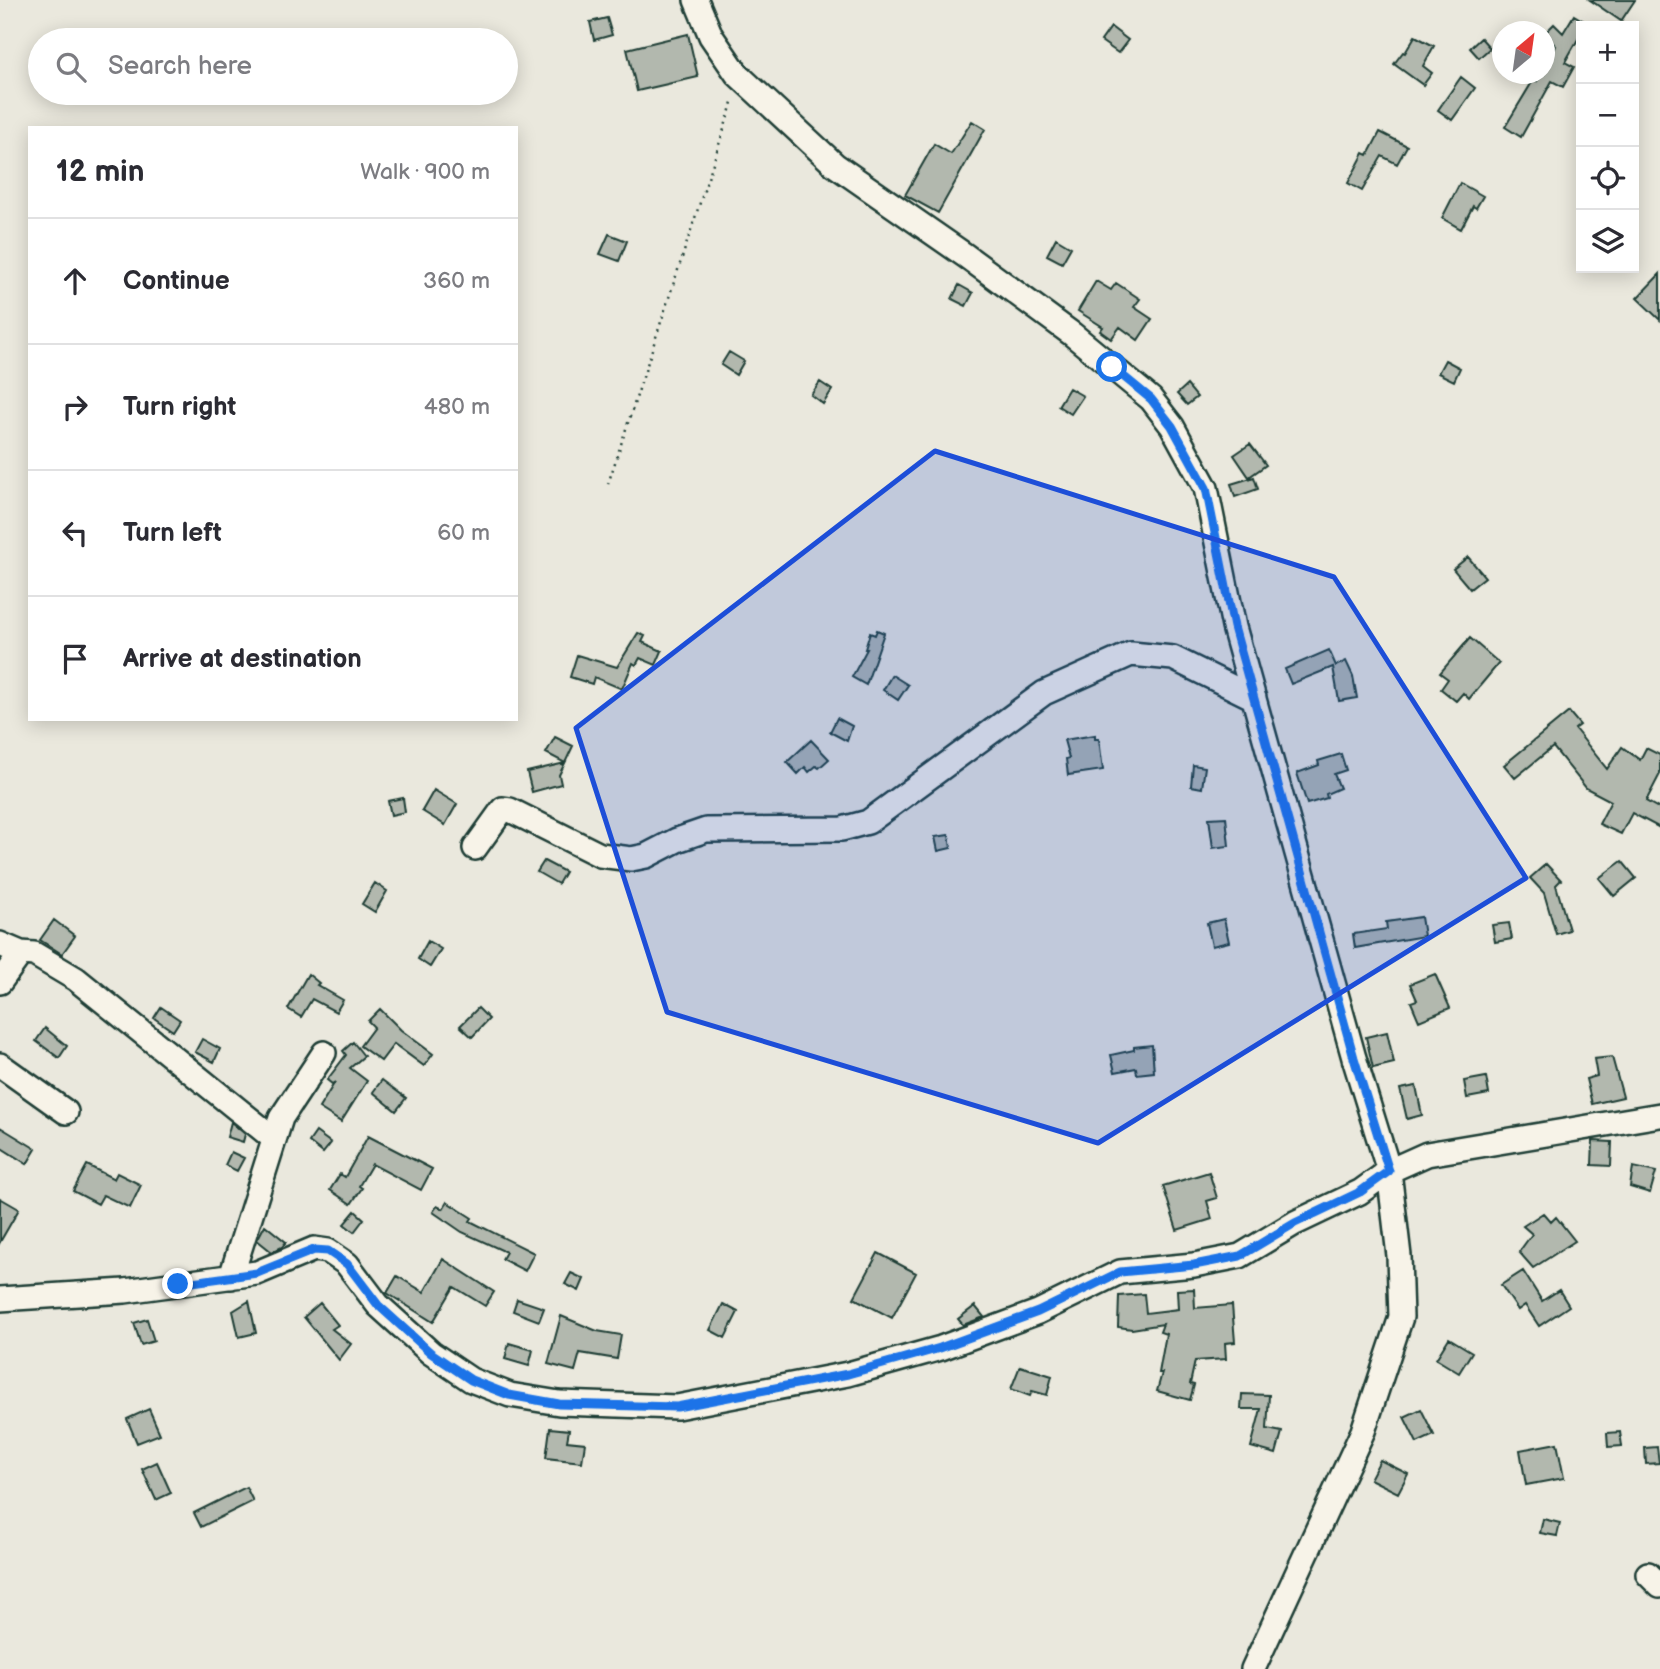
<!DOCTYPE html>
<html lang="en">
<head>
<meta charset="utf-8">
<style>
	:root { --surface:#fff; --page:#f7f7f7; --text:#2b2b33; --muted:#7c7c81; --line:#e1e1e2 }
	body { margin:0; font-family:"Balsamiq Sans",sans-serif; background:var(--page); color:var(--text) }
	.controls { position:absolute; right:21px; top:21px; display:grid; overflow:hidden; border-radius:0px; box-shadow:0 4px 18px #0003 }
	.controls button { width:63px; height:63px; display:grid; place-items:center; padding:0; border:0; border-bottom:2px solid var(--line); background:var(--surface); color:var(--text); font:35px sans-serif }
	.compass { position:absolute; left:1492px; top:21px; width:63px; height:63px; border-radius:50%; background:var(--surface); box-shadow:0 4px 18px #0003; rotate:29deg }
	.stop { position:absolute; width:21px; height:21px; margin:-16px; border:5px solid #1a73e8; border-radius:50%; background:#fff }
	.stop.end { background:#1a73e8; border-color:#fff; box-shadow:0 2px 7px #0008 }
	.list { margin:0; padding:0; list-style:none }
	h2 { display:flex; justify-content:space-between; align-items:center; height:91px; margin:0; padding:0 28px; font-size:30px }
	h2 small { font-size:23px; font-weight:400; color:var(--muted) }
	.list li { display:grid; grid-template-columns:46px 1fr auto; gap:21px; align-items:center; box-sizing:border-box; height:126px; padding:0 28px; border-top:2px solid var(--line) }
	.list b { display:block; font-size:26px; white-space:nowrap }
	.list em { font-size:23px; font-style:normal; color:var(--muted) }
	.icon { flex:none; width:38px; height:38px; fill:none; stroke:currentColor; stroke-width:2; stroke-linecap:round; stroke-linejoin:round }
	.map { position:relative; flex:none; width:1660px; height:1669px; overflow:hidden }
	.search { position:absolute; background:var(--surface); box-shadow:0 4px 18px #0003; left:28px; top:28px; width:490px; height:77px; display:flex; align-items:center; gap:18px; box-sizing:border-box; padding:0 24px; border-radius:38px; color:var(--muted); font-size:26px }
	.panel { position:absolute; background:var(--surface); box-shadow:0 4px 18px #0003; left:28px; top:126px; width:490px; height:595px; border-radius:0px }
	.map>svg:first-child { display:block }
</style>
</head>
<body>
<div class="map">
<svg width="1660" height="1669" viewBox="0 0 1660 1669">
	<rect width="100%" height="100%" fill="#eae8dd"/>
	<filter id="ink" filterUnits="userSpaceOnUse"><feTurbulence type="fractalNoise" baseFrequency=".0143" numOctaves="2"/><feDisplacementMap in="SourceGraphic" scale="14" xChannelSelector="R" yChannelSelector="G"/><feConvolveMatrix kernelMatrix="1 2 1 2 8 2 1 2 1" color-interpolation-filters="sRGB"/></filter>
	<g filter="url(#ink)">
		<path fill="#b2b8ae" stroke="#1f3d34" stroke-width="2" d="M1590,0H1635L1621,21Z
			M1574,15L1587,23L1586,26H1581V34L1565,62L1574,67L1563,87L1552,81L1521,137L1505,127L1534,79L1537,81L1541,74H1544V68L1556,46L1544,34L1554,24L1563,33Z
			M607,18L612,35L594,40L590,22Z
			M1111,27L1128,40L1118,53L1101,41Z
			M688,34L698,77L637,91L627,49Z
			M1415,36L1434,46L1423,66L1432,73L1423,85L1394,64L1403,52L1405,53Z
			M1481,38L1490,48L1479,58L1470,48Z
			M1461,77L1475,88L1452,120L1438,110Z
			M972,121L985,129L938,213L905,195L934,144L951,154Z
			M1380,132L1407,146L1397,164L1382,156L1362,191L1348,183L1364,153L1368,155Z
			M1460,183L1483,196L1476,208L1473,206L1461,229L1442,218Z
			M609,234L627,241L619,261L600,254Z
			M1056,238L1071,247L1062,263L1047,255Z
			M1660,274V320L1637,298Z
			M1096,281L1111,290L1116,283L1140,299L1134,307L1152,319L1138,340L1120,327L1111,339L1100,331L1103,327L1078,311Z
			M959,285L973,293L966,306L952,299Z
			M729,352L744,361L736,375L721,365Z
			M1445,360L1460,368L1454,381L1438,373Z
			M820,382L832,390L823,404L811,395Z
			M1187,385L1197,397L1187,405L1177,394Z
			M1069,388L1083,396L1071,414L1058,406Z
			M1250,444L1266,465L1249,477L1234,455Z
			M1254,477L1258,489L1235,497L1231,484Z
			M1468,557L1485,577L1470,589L1453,569Z
			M877,630L884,633L866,685L852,677L867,649H865L870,633L875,635Z
			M638,633L645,636L642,642L662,651L656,665L640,658L636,665L633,663L622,689L594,677L592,684L570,677L577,655L617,667Z
			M1470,638L1499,663L1469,699L1463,693L1456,701L1441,689L1448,679L1440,673Z
			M1329,650L1336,666L1346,661L1353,676L1357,698L1339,701L1333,667L1291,684L1285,669Z
			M892,675L908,685L898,700L883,690Z
			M1569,712L1580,725L1575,729L1607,769L1622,747L1640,760L1646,748L1660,755V774L1646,801L1660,809V828L1632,813L1621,834L1599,824L1611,801L1586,788L1553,747L1515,778L1504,765Z
			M837,718L852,726L847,741L830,732Z
			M1095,735V739H1099L1103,770L1068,775L1066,759L1069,758L1064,740Z
			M555,737L573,746L565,763L546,753Z
			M811,740L829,759L819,768L816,766L809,772L805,767L798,774L787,762Z
			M1341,754L1346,770L1334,774L1340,788L1326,794L1327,798L1307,804L1297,773L1319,765L1318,761Z
			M565,763L559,775L561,784L532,792L527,772Z
			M1193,765L1205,767L1202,788L1191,786Z
			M434,790L457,804L445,825L422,811Z
			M403,798L405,812L391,815L388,801Z
			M1226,817L1229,846L1213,848L1209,818Z
			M949,835L951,848L938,851L935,837Z
			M544,861L565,872L558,884L537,872Z
			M1622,861L1636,878L1614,896L1599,878Z
			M1546,864L1561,880L1556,885L1569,930L1556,934L1544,893L1530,878Z
			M375,883L387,891L375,912L362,904Z
			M1421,917L1424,936L1355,948L1353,934L1387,929L1386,922Z
			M1224,919L1229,942L1212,946L1207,923Z
			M54,920L75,936L62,954L40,940Z
			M1509,923L1512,939L1495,942L1492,925Z
			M428,941L441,949L430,967L418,959Z
			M308,974L319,983L317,985L343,1000L336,1012L312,999L301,1017L288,1009Z
			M1435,974L1450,1008L1419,1021L1411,1002L1417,1000L1410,984Z
			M161,1007L180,1020L173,1031L154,1018Z
			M478,1008L489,1019L472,1037L460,1026Z
			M380,1009L401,1030L433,1054L424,1066L394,1044L381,1061L360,1046L374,1027L368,1021Z
			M45,1028L67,1046L59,1058L36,1041Z
			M1387,1032L1394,1063L1373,1068L1366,1037Z
			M202,1039L220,1049L214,1062L195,1052Z
			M353,1042L364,1056L350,1068L367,1081L341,1122L319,1108L335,1082L332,1084L327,1080L346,1055L343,1051Z
			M1152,1045L1154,1072L1137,1074L1136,1068L1115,1072L1111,1055L1134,1050V1047Z
			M1612,1057L1623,1097L1592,1104L1586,1079L1597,1076L1594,1059Z
			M1486,1077L1489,1094L1467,1098L1464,1081Z
			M382,1080L406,1098L396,1111L373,1092Z
			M1416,1086L1422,1115L1407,1119L1400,1089Z
			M231,1122L245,1134L243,1142L227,1137Z
			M0,1127L36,1149L27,1164L0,1147Z
			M316,1132L331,1143L323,1153L309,1142Z
			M368,1136L432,1169L421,1190L372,1164L359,1186L362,1188L351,1204L330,1190L340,1174L345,1177Z
			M1593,1141L1612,1142L1611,1166L1592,1165Z
			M231,1152L244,1158L237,1171L225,1165Z
			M87,1165L114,1179L117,1173L141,1185L130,1208L103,1195L98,1204L73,1191Z
			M1633,1167L1656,1172L1650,1193L1630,1187Z
			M1209,1172L1217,1198L1207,1201L1212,1219L1177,1230L1163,1186Z
			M0,1198L19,1209L0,1242Z
			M447,1202L472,1218L470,1221L534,1253L525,1271L502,1259L506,1252L462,1232L433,1212L437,1206L443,1209Z
			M355,1211L364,1219L354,1232L344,1224Z
			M1543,1213L1551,1222L1556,1217L1575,1241L1533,1268L1519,1252L1532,1234L1523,1226Z
			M265,1225L286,1242L282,1247L272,1252L257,1240Z
			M878,1253L916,1273L892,1318L854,1298Z
			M443,1259L494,1292L485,1306L454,1287L433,1322L387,1293L397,1276L424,1292Z
			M1523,1271L1542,1301L1559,1290L1569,1306L1539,1326L1525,1305L1518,1310L1501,1285Z
			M571,1273L584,1279L579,1291L565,1284Z
			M1194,1289L1195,1308L1232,1305L1235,1342L1225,1343L1226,1359L1195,1361L1190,1384L1194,1385L1190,1400L1157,1391L1162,1373H1159L1166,1334L1160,1332L1163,1324L1132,1329L1118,1327L1119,1296L1144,1294L1146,1313L1178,1309L1177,1290Z
			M517,1299L544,1308L539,1321L513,1311Z
			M249,1301L256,1333L239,1337L233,1311Z
			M320,1303L338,1325L332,1329L351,1344L339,1360L304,1317Z
			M723,1304L738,1312L725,1338L710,1330Z
			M975,1306L984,1317L963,1325L958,1319Z
			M561,1316L597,1331L621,1335L617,1359L580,1353L575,1371L548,1364Z
			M147,1319L154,1341L141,1345L134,1323Z
			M1449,1338L1472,1352L1459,1373L1436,1359Z
			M509,1343L533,1350L529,1366L505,1359Z
			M1020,1366L1052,1376L1047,1395L1032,1391L1030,1396L1011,1389Z
			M1242,1394L1269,1395L1267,1429L1282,1432L1276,1454L1251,1447L1261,1409H1241Z
			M149,1409L160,1434L137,1443L127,1419Z
			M1421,1409L1434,1435L1417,1443L1404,1417Z
			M550,1428L569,1430L567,1441L585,1443L582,1462L546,1458Z
			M1620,1432L1622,1446L1608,1447L1607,1433Z
			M1557,1443L1564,1478L1526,1485L1520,1450Z
			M1657,1447L1659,1463L1646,1464L1645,1448Z
			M1380,1460L1408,1474L1398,1493L1370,1479Z
			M157,1462L171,1493L156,1500L142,1469Z
			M246,1487L253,1501L201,1527L194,1513Z
			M1543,1519L1560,1523L1557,1536L1540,1533Z"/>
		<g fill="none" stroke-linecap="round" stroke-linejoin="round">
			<defs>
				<path id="minor" d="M475,848L503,809L510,810L600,855L631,859L646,856L677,840L706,830L842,829L868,822L1044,693L1131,654L1173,658L1254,698
					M0,944L21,953L34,954L76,979L273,1138
					M0,982L21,953
					M0,1065L66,1112
					M231,1277L281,1118L324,1053
					M0,1299L125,1291L257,1273L314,1249L328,1251L347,1264L378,1305L431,1353L471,1380L510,1395L559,1403L677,1407L848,1374L941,1348L1038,1312L1120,1272L1194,1265L1240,1256L1295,1223L1360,1192L1389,1171L1354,1058L1234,627L1206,488L1172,426L1151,399L1072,334L966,256L835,165L737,74L711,36L696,0
					M1648,1574L1660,1586
					M1253,1669L1363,1431L1401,1317L1399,1256L1389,1171L1427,1154L1660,1115"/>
			</defs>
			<use href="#minor" stroke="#1f3d34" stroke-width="28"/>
			<path stroke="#1f3d34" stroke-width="2.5" stroke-dasharray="2 5" stroke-linecap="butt" d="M608,484L729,114L733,98"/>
			<use href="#minor" stroke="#f7f3e8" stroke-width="23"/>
		</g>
	</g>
	<g fill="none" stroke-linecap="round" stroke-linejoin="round" filter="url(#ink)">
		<path stroke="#1a73e8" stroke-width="9" d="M178,1284L257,1273L314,1250L328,1251L347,1264L378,1305L431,1353L471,1380L509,1395L559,1404L677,1407L848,1374L940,1348L1038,1312L1120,1272L1194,1265L1240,1256L1295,1223L1360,1192L1389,1171L1354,1058L1234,627L1206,488L1172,426L1151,399L1112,367"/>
	</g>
	<path fill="#1d4ed8" fill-opacity="0.2" stroke="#1d4ed8" stroke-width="5" stroke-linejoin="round" d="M935,451L1334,577L1526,878L1098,1143L667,1012L576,728Z"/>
</svg>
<div class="controls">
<button>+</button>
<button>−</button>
<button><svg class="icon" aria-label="locate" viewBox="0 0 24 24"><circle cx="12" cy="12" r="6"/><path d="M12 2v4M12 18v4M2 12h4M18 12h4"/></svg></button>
<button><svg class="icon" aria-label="layers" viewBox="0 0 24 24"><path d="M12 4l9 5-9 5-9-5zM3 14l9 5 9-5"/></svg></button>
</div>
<svg class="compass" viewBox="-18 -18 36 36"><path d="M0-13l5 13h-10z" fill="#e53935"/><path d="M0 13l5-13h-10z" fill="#7c7c81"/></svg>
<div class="stop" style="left:1112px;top:367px"></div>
<div class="stop end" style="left:178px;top:1284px"></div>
<div class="search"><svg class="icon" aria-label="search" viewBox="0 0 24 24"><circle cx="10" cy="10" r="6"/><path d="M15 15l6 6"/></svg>Search here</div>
<section class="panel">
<h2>12 min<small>Walk · 900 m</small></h2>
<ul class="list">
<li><svg class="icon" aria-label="ahead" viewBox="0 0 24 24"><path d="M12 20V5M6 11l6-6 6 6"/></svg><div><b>Continue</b></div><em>360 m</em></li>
<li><svg class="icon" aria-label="right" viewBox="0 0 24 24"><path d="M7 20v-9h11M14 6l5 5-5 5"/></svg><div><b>Turn right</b></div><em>480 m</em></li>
<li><svg class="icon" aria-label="left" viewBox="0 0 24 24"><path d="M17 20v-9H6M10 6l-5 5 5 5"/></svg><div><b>Turn left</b></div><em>60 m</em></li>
<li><svg class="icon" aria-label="arrive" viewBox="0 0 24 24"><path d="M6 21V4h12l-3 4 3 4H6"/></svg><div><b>Arrive at destination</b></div></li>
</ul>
</section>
</div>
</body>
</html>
